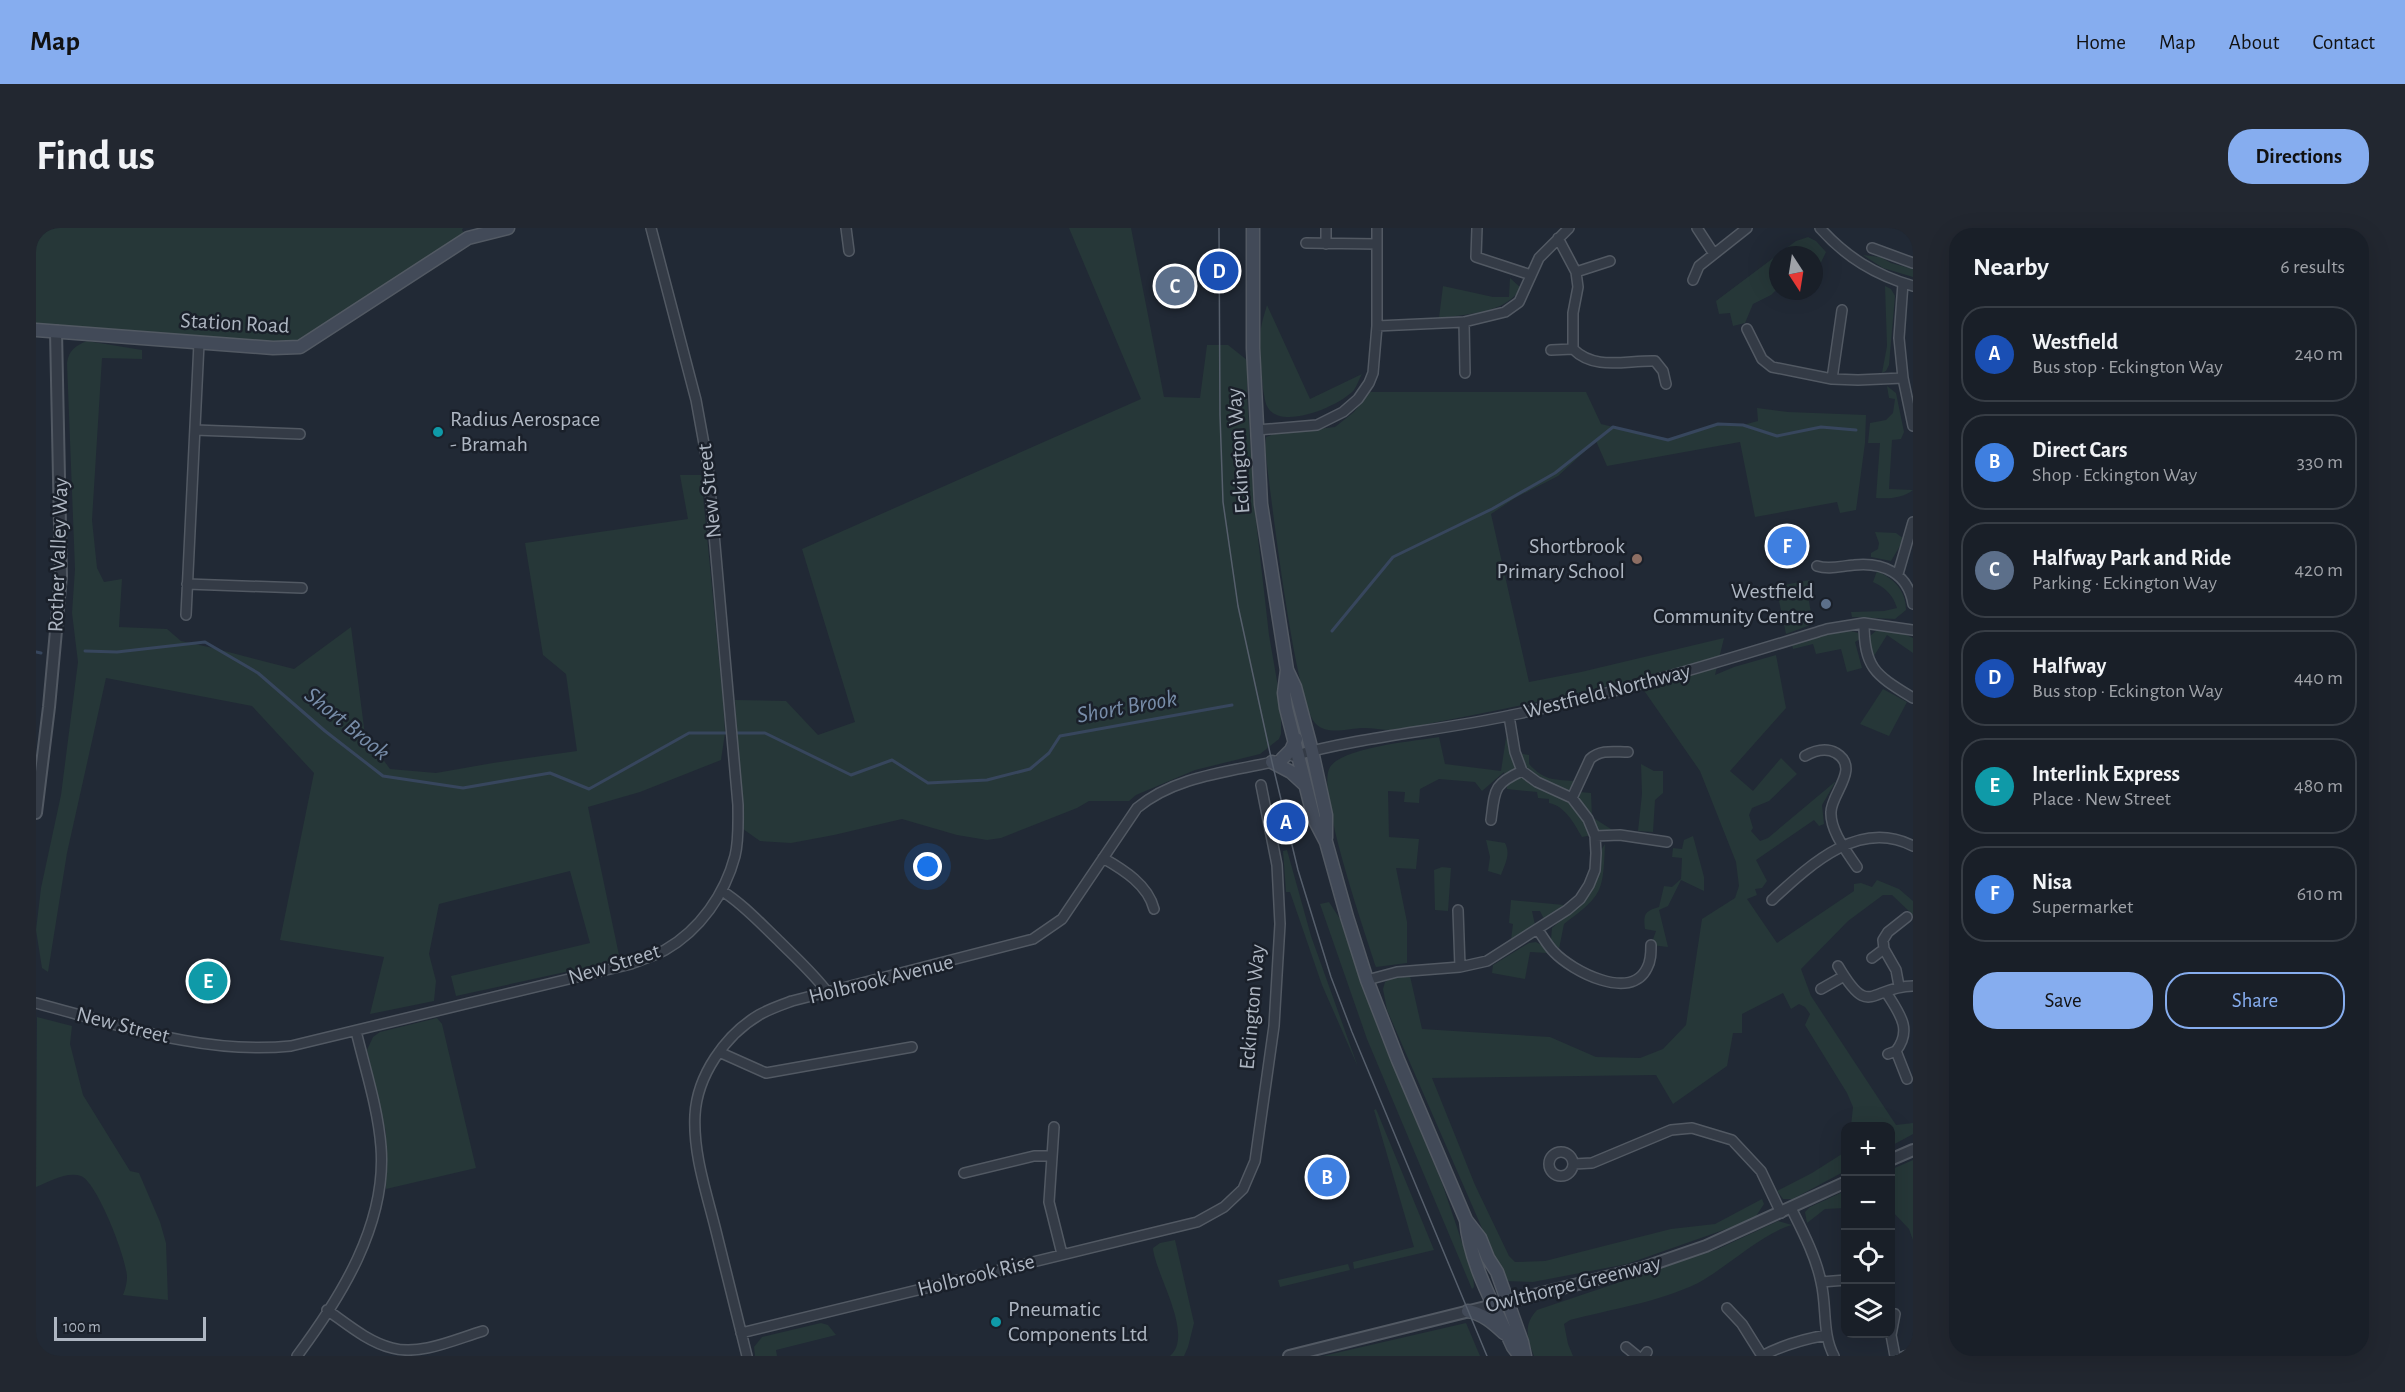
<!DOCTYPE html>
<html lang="en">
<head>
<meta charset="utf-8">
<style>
	:root { --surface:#191f28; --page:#222730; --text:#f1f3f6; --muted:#9fa2a8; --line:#373d45; --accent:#86adef }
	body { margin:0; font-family:"Alegreya Sans",sans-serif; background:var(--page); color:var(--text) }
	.controls { position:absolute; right:18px; bottom:18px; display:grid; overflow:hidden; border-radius:12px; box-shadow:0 6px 24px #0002 }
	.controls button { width:54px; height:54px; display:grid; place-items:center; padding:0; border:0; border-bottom:2px solid var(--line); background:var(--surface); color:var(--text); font:30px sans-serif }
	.compass { position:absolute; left:1733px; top:18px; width:54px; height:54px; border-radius:50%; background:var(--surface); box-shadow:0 6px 24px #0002; rotate:168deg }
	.scale { position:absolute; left:18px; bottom:15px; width:152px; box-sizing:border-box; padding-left:6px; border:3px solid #aeb6c2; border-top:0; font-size:16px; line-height:21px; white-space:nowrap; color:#aeb6c2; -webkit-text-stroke:4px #1a202a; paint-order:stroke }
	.you { position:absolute; left:892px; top:639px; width:21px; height:21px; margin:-15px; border:4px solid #fff; border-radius:50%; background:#1a73e8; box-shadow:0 0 0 9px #1a73e833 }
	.badge { display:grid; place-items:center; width:39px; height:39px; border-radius:50%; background:var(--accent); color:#fff; font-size:20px; font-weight:700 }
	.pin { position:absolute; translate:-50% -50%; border:3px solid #fff; box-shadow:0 2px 6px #0006 }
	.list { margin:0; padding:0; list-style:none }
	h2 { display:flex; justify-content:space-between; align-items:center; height:78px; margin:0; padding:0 24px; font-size:26px }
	h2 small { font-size:20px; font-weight:400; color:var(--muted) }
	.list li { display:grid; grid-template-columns:39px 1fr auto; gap:18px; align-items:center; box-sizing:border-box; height:96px; margin:0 12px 12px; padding:0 12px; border:2px solid var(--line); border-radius:24px }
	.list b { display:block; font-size:22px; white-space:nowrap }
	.list p { margin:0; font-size:20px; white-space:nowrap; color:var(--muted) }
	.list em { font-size:20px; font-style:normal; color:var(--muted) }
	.actions { display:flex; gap:12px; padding:18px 24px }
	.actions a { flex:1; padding:14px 0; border:2px solid var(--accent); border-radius:24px; text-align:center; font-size:21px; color:var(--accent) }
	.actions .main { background:var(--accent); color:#111 }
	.icon { flex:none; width:33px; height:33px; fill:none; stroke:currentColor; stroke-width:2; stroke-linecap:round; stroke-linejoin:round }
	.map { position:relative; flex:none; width:1877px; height:1128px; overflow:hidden; border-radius:24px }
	header { display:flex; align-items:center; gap:36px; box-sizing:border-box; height:84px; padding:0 30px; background:var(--accent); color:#111 }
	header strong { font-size:28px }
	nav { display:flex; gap:33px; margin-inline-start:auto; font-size:21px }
	.intro { display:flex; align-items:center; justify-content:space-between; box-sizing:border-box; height:144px; padding:0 36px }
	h1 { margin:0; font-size:42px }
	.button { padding:15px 27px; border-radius:24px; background:var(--accent); color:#111; font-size:21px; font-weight:700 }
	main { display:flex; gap:36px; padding:0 36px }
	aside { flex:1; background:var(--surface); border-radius:24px; box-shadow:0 6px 24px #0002 }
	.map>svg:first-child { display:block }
</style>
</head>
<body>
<header>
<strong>Map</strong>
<nav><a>Home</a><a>Map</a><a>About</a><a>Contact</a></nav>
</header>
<div class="intro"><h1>Find us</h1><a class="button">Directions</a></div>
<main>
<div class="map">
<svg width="1877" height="1128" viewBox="0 0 1877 1128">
	<rect width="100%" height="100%" fill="#212935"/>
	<path fill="#263738" d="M0,0H427L426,2L432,10L264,119L0,100Z
		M1033,0H1095L1128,169L1164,170L1171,117H1192L1211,132V166L1218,275L1233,407L1245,476V506L1243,511L1224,526L1159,542L1100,567L1093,573H1053L1041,580L965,610L951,612L921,607L866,591L798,607L755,615L724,613L707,601L699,472L750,473L782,507L819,494L766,321L1105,171Z
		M1772,9L1780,13L1790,24L1778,49V27H1742V60L1735,67L1717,76L1709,95L1697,98L1694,85L1683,86L1680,73L1760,13Z
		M1827,27L1844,29L1855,35L1877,41V49L1847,40Z
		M1474,50L1485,60C1469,86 1431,86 1403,90L1407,58L1457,69H1473Z
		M1849,58L1855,61L1859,68L1853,137L1850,143L1846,145L1851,118Z
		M1231,77L1274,171L1326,146C1323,151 1321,158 1318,162C1304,178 1243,204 1231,178C1226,168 1222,112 1225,100C1226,92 1229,85 1231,77Z
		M51,113L106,122V131L66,130L56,292L61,340L68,354L86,351L83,399L131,401L145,413L177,420L258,441L315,399L329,507L354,541L400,545L457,535L541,523L530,446L507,427L489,315L652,291L644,247H665L687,472L689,505L685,532L604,564L552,579L584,732L420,768L415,748L554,715L534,643L403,676L393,726L400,753L398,773L334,786L348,729L244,712L278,545L216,478L70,450L31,625L12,744L6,740L0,702L5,660L25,567L42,434L36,385L39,341L31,135C33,122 39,118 51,113Z
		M1851,158L1860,165L1868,204L1865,211L1856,212L1853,261L1877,262C1867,270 1853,271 1840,270L1844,215H1832L1834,195L1850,192L1857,185L1859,171L1853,170Z
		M1334,164H1550L1565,196L1632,212L1682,196L1707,197L1722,193L1721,180L1752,184L1830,187L1829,215L1820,282L1804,285L1801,274L1719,289L1704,214L1571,238L1560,213L1522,248L1479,270L1455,286L1493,454L1545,444L1688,410L1679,447L1698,439L1740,427L1750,480L1694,543L1717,563L1745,530L1761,546L1733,573L1716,580L1713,587L1717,600L1715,603L1724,613L1732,610L1800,553L1786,577L1788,596L1783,598L1778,592L1720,632L1731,653L1726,660L1719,661L1721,667L1711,671L1741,715L1818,663V656L1825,655L1836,659L1841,652L1863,661L1877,673V687L1856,667H1847L1812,693L1765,741L1775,768L1860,897L1877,895V906L1855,918L1854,898H1815L1817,879L1811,865L1769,797L1774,786L1769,779L1763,776L1755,781L1747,765L1706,786V805H1697L1691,838L1637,876L1620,847L1396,850L1439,957L1473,1028L1479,1034L1509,1033L1635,1001L1679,996L1726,971L1728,976L1720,988L1696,999L1591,1036L1497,1054L1469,1053L1351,782L1347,761L1349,754L1356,750L1374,748L1386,801L1514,809L1560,829L1604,830L1627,821L1650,797L1666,691L1699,670L1703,658L1700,634L1664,543L1600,451C1542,465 1485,478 1427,489C1403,493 1379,500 1355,502C1346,502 1337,500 1328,500C1313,500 1292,508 1280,496C1259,477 1234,261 1229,220L1230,209L1238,206L1299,199L1318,184Z
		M1839,304L1860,305L1868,311L1855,333L1835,329V325L1842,321L1843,315Z
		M1841,343C1858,351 1870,362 1870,382L1859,391L1816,389L1815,384L1848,383L1861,380C1857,367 1850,360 1837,354Z
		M1774,352L1778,361L1771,362L1777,396L1750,406L1742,368L1748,357Z
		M1841,402L1864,404L1877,410V425L1851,407L1838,428L1834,418V408Z
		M1816,403L1822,405L1824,411L1819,414L1826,440L1811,444L1805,421L1780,426L1777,416L1757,421L1756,417L1792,406Z
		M1847,461L1871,474L1853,508L1824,496Z
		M1403,509L1409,536L1465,543L1470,510L1487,526L1493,527V536C1509,553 1516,551 1538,553L1544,564L1555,565L1556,589L1578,603L1546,609C1538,595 1529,578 1513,575V571L1502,570L1501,564L1471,561L1468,544L1446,563L1439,554L1403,551L1384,561L1383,575L1368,574L1369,564L1352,563L1353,609L1383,611L1380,641L1360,640L1371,694V735L1340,739C1330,707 1279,562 1294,539C1307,519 1380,513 1403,509Z
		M1605,536L1618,543H1627V565L1619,572L1617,604L1602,603L1606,566Z
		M1657,608L1668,649V663L1645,652L1632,678L1623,682L1632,719L1615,717L1620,703L1609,701C1607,686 1609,683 1623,679L1628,658L1636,659L1645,651L1646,630L1636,629L1637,620L1646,621L1648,612Z
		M1450,612L1469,615C1475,626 1469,636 1465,647L1452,643L1454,629Z
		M1569,616C1567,664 1567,667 1528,696L1523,721L1515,711L1516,700L1550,672L1560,653L1564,640L1565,622Z
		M1251,622L1275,708L1322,839L1286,757L1254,664H1250L1247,623Z
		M1406,639L1415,640L1412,683L1399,682L1398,642Z
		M1475,672L1528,677L1508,691L1504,683H1496L1499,697L1475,712L1477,696L1473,695Z
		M1293,674L1304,691L1343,804L1406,955L1437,1047L1438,1059L1436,1061L1331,811L1284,676Z
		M1500,714L1507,718L1512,725L1494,724L1489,751L1456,745L1457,737L1493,715Z
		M1,789L36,798L34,816L47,867L94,943L103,945L124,994L130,1015L132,1072L87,1067C89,1062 91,1055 91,1049C91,1031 61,954 45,948C31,943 13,954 0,959Z
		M401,790L406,796L440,940L350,961V905L331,822L337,809L344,804Z
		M1340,881L1398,1022L1318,1041L1317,1034L1378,1019L1338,882Z
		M1809,924V943L1757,971H1747L1741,963L1776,945Z
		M1877,932V1012L1873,1001L1855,982L1854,942Z
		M1809,963V980L1789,981L1771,995L1769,984L1774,979Z
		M1742,993L1756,997C1726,1005 1690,1040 1662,1055C1623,1074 1576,1081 1534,1092L1528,1096L1532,1116L1537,1128H1498C1491,1110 1487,1097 1501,1082L1682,1021Z
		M1139,1012L1158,1095L1152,1119L1148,1128H1134C1159,1107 1119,1046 1117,1020L1124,1015Z
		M1312,1036L1314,1042L1244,1059L1242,1052Z
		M785,1095L792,1097L800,1107L740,1122L741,1128H719L718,1119L726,1109Z
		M1430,1095L1444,1128H1287Z"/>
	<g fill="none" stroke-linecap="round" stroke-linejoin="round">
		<path stroke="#37465d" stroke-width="3" d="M1296,403L1357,329L1456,281L1519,245L1577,199L1632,212L1682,196L1707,197L1741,208L1785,199L1820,202
			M49,423L81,424L169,414L222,445L289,503L347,548L427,560L514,545L553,561L653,505H729L815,547L856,532L892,555L951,552L994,541L1013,525L1024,508L1196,477
			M0,424L5,425"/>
		<defs>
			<path id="minor" d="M810,0L813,23
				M1441,0L1440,29L1495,47
				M1661,0L1678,26
				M1784,0C1810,29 1839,47 1877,58
				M1522,10L1540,44L1542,59L1537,85V121
				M1270,15L1341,16
				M1290,16V0
				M1836,20L1877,35
				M1540,44L1574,33
				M1657,52L1663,38L1711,0
				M1867,55L1863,110L1867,150L1877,198
				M1428,94L1429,145
				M1341,98L1428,94L1469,84L1483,74L1503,30L1533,0
				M1711,101L1726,131L1736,139L1796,151L1822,152L1867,150
				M1537,121C1559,143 1590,132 1619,133L1627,143L1630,156
				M1515,122L1537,121
				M1796,151L1806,82
				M159,202L264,206
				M1221,202L1281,197L1307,184L1322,171L1333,155L1337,145L1341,98V0
				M1781,338C1793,342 1805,338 1818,337C1847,334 1872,345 1877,376
				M1862,346L1877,294
				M151,356L266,360
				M150,387L163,115
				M1828,395C1828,441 1840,447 1877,470
				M1257,528C1328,508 1403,503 1476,487C1583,465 1686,433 1791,401L1828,395L1877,402
				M1769,528C1778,523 1789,519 1800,525C1825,540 1795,566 1795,584C1794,603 1811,624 1821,639
				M1536,570L1554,531C1565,521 1578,524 1592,524
				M1455,592C1459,562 1457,556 1486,543
				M1559,608L1584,607L1631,614
				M1067,630C1088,642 1112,657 1118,681
				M686,663C707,676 725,696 743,713C760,730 778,746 792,765
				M1736,672C1774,637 1823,590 1877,618
				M1422,682L1424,739
				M1502,702C1507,709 1512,718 1518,724C1536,743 1595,774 1611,740C1615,733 1615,725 1615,717
				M1836,730L1848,721
				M1802,738C1834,792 1833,759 1877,758
				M1331,752L1361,744L1424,739L1451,733L1531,682L1544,671L1553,657L1559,642L1560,625L1559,608L1552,591L1536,570L1501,554L1486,543L1479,524L1473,488
				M1863,758L1860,742L1848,721L1847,712L1852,704L1871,689
				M1785,761L1808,748
				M1850,764C1863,785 1877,801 1860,823L1852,826
				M0,775C83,797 168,827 255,818L595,736C607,731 618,728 629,722C664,702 689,666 699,628C703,612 702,594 702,577L672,238L660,172L615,0
				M1860,823L1871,851
				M683,824L730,845L876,819
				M1018,899L1013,974L1026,1026
				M1513 936a12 12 0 1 1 24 0a12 12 0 1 1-24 0Z
				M1538,936L1556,935L1635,902L1656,900L1696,912L1725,943L1745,985
				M928,945L998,928H1015
				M1755,980C1767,1004 1780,1029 1785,1054C1791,1079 1786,1106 1798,1128
				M1785,1054L1810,1052
				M1691,1080L1706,1096L1726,1128
				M291,1082C311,1096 332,1114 356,1120C384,1128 420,1111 447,1103
				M705,1105L1161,994L1188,979L1207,961L1219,933L1238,798L1244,696L1241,637L1225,557
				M1590,1119L1601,1128
				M261,1128C305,1069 351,996 345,919C342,880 329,841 320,803
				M711,1128C700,1085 690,1042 679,999C670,963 657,925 659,887C661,848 689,807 723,787C733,781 745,777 756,773L997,711L1026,691L1101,580C1139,548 1193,544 1241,533
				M1608,1128L1611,1124
				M1726,1128C1747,1117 1767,1111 1791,1107
				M1859,1128L1855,1107L1859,1086
				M1868,1128L1877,1126"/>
			<path id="tertiary" d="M0,585L13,479L25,348L20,103
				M1854,932L1877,922
				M1253,1128L1606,1040L1670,1018L1810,954"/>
			<path id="secondary" d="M1217,0V120L1225,276L1251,442L1259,459L1276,523L1290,587V610
				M0,102L237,120L264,119L432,10L472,0
				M1251,442L1248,465L1250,480L1278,591L1290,614L1311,689L1331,752L1362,832L1430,992L1444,1010L1452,1030L1461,1044L1486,1114L1489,1128
				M1246,531L1255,522L1260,511
				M1236,534L1255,544L1268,556
				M1430,992C1434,1037 1459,1079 1477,1119L1484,1128
				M1432,1083C1447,1086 1457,1095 1468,1105"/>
		</defs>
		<use href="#minor" stroke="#525963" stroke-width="12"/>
		<use href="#tertiary" stroke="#525963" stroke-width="14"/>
		<use href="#secondary" stroke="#525963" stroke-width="15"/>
		<use href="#minor" stroke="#343b46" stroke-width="9"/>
		<use href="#tertiary" stroke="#343b46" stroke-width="10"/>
		<use href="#secondary" stroke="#424a58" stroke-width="12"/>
		<path stroke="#565f6c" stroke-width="1.5" d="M1183,0L1184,187L1187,274L1202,378L1236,534L1262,642L1295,749L1316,804L1451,1128"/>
	</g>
	<g fill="#0f9aa8" stroke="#1a202a" stroke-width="2">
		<circle cx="402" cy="204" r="6"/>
		<circle cx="960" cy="1094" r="6"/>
	</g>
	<circle fill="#8d6e63" stroke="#1a202a" stroke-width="2" cx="1601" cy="331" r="6"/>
	<circle fill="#5c6f8a" stroke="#1a202a" stroke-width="2" cx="1790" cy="376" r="6"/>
	<g text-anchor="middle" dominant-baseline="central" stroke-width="5" stroke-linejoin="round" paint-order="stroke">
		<g font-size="22" fill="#aeb6c2" stroke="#1a202a">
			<text transform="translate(199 95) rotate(3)">Station Road</text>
			<text transform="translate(1202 223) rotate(-94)">Eckington Way</text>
			<text transform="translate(673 263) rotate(-96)">New Street</text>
			<text transform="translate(22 327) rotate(-88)">Rother Valley Way</text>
			<text transform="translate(1571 463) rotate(-14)">Westfield Northway</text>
			<text transform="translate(578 736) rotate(-17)">New Street</text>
			<text transform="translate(845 751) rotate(-14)">Holbrook Avenue</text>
			<text transform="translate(1216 779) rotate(-85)">Eckington Way</text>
			<text transform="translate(87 797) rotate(14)">New Street</text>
			<text transform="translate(940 1047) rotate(-14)">Holbrook Rise</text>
			<text transform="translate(1537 1056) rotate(-14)">Owlthorpe Greenway</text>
		</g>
		<g font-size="22" fill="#aeb6c2" stroke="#1a202a" text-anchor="start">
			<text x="414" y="191">Radius Aerospace<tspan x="414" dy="25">- Bramah</tspan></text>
			<text x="1589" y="318" text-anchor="end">Shortbrook<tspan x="1589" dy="25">Primary School</tspan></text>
			<text x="1778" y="363" text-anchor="end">Westfield<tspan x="1778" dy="25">Community Centre</tspan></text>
			<text x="972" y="1081">Pneumatic<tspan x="972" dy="25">Components Ltd</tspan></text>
		</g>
		<g font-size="24" font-style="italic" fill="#788da9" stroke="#1a202a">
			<text transform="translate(1091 479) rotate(-10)">Short Brook</text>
			<text transform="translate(311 496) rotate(39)">Short Brook</text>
		</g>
	</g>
</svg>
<div class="controls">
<button>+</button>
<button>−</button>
<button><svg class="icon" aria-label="locate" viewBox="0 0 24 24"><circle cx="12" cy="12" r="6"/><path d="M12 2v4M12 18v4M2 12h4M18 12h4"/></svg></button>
<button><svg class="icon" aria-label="layers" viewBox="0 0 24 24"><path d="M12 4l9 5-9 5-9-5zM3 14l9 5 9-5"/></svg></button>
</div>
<svg class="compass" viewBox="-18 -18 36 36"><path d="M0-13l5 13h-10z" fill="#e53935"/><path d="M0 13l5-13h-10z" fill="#9fa2a8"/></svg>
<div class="scale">100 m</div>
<div class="you"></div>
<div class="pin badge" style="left:1250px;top:594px;background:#1a4fb4">A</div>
<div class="pin badge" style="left:1291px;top:949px;background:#3f7fe0">B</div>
<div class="pin badge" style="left:1139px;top:58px;background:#5c6f8a">C</div>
<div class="pin badge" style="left:1183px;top:43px;background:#1a4fb4">D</div>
<div class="pin badge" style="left:172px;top:753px;background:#0f9aa8">E</div>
<div class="pin badge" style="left:1751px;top:318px;background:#3f7fe0">F</div>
</div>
<aside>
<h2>Nearby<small>6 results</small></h2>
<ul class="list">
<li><span class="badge" style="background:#1a4fb4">A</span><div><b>Westfield</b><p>Bus stop · Eckington Way</p></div><em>240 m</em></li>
<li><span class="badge" style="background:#3f7fe0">B</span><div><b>Direct Cars</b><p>Shop · Eckington Way</p></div><em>330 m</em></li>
<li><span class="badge" style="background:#5c6f8a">C</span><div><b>Halfway Park and Ride</b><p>Parking · Eckington Way</p></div><em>420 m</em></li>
<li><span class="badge" style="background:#1a4fb4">D</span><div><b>Halfway</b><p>Bus stop · Eckington Way</p></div><em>440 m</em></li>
<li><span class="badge" style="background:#0f9aa8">E</span><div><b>Interlink Express</b><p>Place · New Street</p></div><em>480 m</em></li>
<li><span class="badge" style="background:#3f7fe0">F</span><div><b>Nisa</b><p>Supermarket</p></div><em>610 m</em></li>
</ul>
<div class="actions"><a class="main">Save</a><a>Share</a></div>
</aside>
</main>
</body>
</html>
